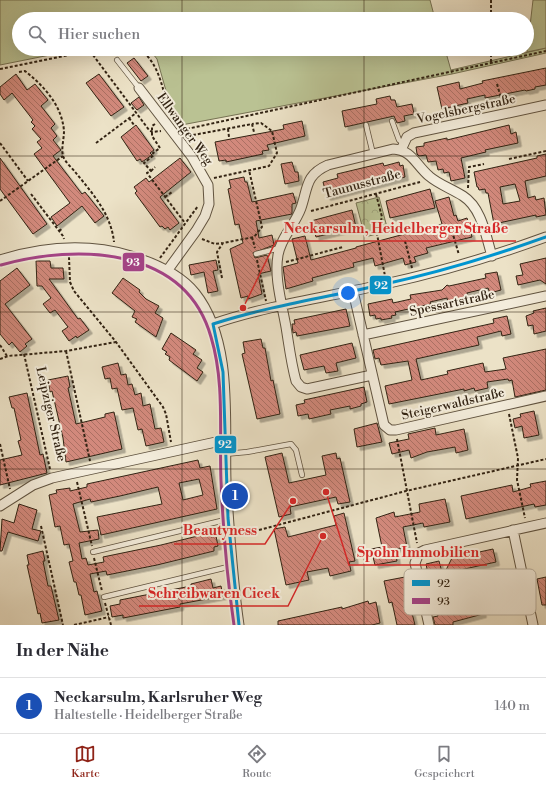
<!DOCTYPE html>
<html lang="de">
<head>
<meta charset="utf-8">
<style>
	:root { --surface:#fff; --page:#f2f2f3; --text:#2b2b33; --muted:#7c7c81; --line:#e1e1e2; --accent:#8f2418 }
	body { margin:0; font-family:"Libre Bodoni",serif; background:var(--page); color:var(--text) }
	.you { position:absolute; left:348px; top:293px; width:14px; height:14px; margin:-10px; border:3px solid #fff; border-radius:50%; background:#1a73e8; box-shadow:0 0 0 6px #1a73e833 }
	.badge { display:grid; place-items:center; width:26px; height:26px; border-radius:50%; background:var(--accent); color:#fff; font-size:13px; font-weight:700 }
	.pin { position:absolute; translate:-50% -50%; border:2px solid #fff; box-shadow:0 1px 4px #0006 }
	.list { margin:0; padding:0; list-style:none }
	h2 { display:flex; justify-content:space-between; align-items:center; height:52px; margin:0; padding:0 16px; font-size:17px }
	h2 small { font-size:13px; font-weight:400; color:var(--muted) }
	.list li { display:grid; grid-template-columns:26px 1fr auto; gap:12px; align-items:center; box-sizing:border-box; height:56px; padding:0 16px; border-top:1px solid var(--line) }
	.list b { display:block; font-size:15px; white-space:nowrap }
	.list p { margin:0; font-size:13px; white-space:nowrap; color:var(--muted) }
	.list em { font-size:13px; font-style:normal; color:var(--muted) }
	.icon { flex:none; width:22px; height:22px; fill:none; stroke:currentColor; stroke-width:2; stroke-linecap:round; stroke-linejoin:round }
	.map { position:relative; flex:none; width:546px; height:625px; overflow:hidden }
	.search { position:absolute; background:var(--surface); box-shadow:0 4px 16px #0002; left:12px; right:12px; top:12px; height:44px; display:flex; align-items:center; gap:10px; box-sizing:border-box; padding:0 14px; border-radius:22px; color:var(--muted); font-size:15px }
	.sheet { height:108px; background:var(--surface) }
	nav { display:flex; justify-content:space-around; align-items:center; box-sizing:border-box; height:56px; border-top:1px solid var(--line); background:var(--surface); font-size:11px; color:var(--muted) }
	nav a { display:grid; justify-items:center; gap:2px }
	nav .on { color:var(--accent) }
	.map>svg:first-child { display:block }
</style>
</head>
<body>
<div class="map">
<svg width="546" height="625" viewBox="0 0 546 625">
	<defs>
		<pattern id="grass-dots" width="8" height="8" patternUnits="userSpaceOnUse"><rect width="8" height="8" fill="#bac293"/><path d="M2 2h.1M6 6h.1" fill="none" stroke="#a0a67e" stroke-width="1.8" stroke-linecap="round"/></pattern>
		<pattern id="park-crowns" width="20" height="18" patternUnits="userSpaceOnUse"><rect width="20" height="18" fill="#bac293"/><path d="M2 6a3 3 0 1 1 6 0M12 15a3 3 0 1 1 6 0" fill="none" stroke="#a0a67e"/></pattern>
		<pattern id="building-back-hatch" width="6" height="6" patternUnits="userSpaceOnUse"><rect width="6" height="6" fill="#d2897b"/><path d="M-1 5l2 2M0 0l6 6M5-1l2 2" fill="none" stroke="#ab7064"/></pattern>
		<filter id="shadow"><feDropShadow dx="3.5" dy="3.5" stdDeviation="0" flood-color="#0004"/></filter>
	</defs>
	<rect width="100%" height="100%" fill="#ece2c7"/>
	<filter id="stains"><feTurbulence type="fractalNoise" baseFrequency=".005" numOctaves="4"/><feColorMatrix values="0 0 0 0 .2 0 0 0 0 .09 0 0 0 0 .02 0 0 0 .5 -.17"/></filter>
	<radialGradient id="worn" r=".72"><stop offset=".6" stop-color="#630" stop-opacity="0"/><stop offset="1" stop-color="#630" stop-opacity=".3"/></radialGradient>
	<path fill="url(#grass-dots)" stroke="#767253" d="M546,48V53L452,74L451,70Z"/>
	<path fill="url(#park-crowns)" stroke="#767253" d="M379,197L388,231L365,237L356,203Z"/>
	<path fill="#bac293" stroke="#767253" d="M0,0H430L435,19H19V49H80L0,65Z
		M533,0H546V48L527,52Z
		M149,49H445L452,74L176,126L157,59Z"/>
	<path fill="url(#building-back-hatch)" stroke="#322313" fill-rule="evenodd" filter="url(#shadow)" d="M134,58L148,76L141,81L127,63Z
		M546,68V85L535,87V89L526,91L525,90L485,98V95L467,99L468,103L442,109L437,87L459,82L460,89L483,83L482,81Z
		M16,74L27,90L35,84L48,100L41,106L55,124L51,128L57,136L53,140L61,150L53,156L82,194L85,192L104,216L95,223L82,206L57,226L51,217L70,203L34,154L42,148L37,142L41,139L32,129L35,126L31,122L33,120L12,93L4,100L0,94V87Z
		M99,74L124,107L111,116L86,83Z
		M390,96L391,100H395L397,107L412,104L414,114L404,116L405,121L397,123L394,116L345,127L342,111L377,104L376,99Z
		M139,97L144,105L137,110L131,103Z
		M302,121L305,136L267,145L269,150L262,151L263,154L226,162V160L219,161L215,142L284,129L283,125Z
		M136,125L154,150L150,153L152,155L142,162L140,159L137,161L121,137Z
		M509,125L511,134L516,132L518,143L485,150L486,152L461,158L465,178L451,181L449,172L444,173L443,169L438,170L436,161L428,162L426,155L419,156L417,154L416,147L424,146V143L447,138V140Z
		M546,154V176L525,181L528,198L535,196L536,200L544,198L546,215L536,217V215L494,224L488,193H486L485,189L479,190L478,187H477L474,172L537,158V156ZM515,184L520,201L503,204L500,187Z
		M0,158L47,224L33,234L0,189Z
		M180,158L191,172L160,197L179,223L170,230L168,227L165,229L162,226L160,227L135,193L137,191L134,187L146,178L149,182Z
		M292,162L295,172H298L299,181L285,184L281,164Z
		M399,162L400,166L403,165L405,177L327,197L323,182L338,178L337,174L383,163L384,166Z
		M244,177L245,182H247L252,202L293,193L296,203L292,204V214L256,221L259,238L272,235L274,245L253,253L255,258L267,255L271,271L258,274L262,294L248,299V296L241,298L230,249L243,243L239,224L235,225L228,189L231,188L229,180Z
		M430,189L435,208L390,218L386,201Z
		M449,197L454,216L456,215L458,221L467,218L472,237L426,248L428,253L414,257L416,262L405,265L403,258L375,266L373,258L353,263L354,267L312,278L313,281L286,289L283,267L298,263L292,239L305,236L311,260L356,248V247L442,224L435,201Z
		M352,210L356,227L316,237L311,221Z
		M546,258V284L540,280L518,285L516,276L523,275L520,264Z
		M216,260L218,270L213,271L218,291L208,293L204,272L191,275L189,265Z
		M36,261H50L51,268H63L64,279H49L78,319L80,318L89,330L77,338L76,336L69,341L62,331L68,327L55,310L50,313L43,304L51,298L42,286H37Z
		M17,268L30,285L5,304L32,339L25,344L27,346L20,352L12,342L9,345L0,334V281Z
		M497,272L501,290L490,293L488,288L467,293L468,298L448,302L447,298L430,302L431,304L395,312L396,315L391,316L392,318L381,320V318L376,319L375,315L370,316L368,304L392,299L393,303L411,299L410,295L442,290L447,285L449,286L486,278L485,274Z
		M123,278L140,290L139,292L146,299L159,306L155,313L163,318L156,337L135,322L137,319L132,317L135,311L112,293Z
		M546,308V331L534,334L533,325L528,326L526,316L534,313L533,311Z
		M346,309L350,326L297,336L296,332L293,333L292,324H295L294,320Z
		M507,316L511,334L502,336L501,331L477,337L479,345L416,359L421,380L448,374L447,371L483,363L485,372L506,369L503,358L546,349V390L515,397L512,380L509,381L508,379L487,382L488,388L475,391L474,388L464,391V389L389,404L385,386L412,380L408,361L381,365L379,358L375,359L373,350L494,323L493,319Z
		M171,333L196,350L193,354L202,360L197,368L203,372L197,381L169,360L170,357L165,354L167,352L162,349Z
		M261,339L263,348H265L271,381L273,380L280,414L257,419L242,354L245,353L243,342Z
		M352,343L356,358L336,363L338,371L326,373L324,366L304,370L300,355Z
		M118,363L121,375L126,374L128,385L132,384L135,395L141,393L143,406L150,404L155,429L161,428L164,442L146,446L142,429L138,430L133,408L122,410L117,388L112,389L110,378L105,379L102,367Z
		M68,376L70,387L68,388L76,424L105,417V414L114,412L122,449L66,462L63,438L52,391L50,392L48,380Z
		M364,387L367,402L361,404V406L350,409V406L330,410L331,414L309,419L308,414L298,416L296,405L305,403L304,400Z
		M27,393L40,455L43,454L47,473L0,485V460L22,455L18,441L21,440L14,408H12L9,397Z
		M534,411L539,435L524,438L522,426L515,428L513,419L521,417L520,414Z
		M377,423L382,442L357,447L354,429Z
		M435,428L436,435L464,429L468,450L456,453L455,447L427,452L411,458L409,450L392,454L389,443L409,439L408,434Z
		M282,453L289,483L326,475L322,456L336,453L337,459L340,458L350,502L338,504L336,497L290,507L291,514L279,517L265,457Z
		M198,460L200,468L210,466L217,509L101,535L97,517L162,504L158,487L120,496L91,502L90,499L73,504L80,532L98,530L99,539L79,543L82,559L86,558L88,565L104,562L103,557L161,545L210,533L211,537L216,536L218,546L214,547V551L157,565L107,575L106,571L90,574L94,592L97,591L102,611L85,615L81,595H79L76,582H74L69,562L73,561L69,544L64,545L60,526L55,527L49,495L57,493L56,490L70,488V491L87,487V484ZM199,479L203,495L183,500L179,483Z
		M546,481V505L535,507L534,504L466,519L461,496L512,485L513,492L531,487L530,484Z
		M445,499L450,522L424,527L423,523L403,527L407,547L395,549L397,561L375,565L371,549L382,547L376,518L394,512L395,517L420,512L419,504Z
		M19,504L37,510L32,529L41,531L38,541L8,532L2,551H0L2,519L14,523Z
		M344,513L355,561L349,562L351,571L330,576L328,568L307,572L309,580L286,585L274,529L285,527L288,537L336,525L334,516Z
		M493,549L496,562L460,570L462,577L455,581L449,577L430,582L429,579L425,580L423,570L427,569L426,564L439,561L443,576L452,558Z
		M43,551L45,561H43L48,586H51L59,620L42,623L40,613L38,614L27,565H29L27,555Z
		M405,577L410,605L415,625H397L392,602L389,603L384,581Z
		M546,577V605H542L537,579Z
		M211,579L213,588L221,586L223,596L180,604V607L159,611L123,618V615L112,617L110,606L120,604V600L191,586V584Z
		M479,597L483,614L453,622V625H435L433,617L438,616L435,607L467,603L466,600Z
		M368,601L369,604L376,602L380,623L372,625H278V621L342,607V609Z"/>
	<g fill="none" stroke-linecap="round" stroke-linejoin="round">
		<defs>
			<path id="lane" d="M117,60L139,88
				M392,121L399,140L403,143
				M366,125L373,154
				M256,254L280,248
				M225,454L247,452L291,444L296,450L302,475
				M93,552L229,519
				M104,597L232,566"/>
			<path id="street" d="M139,88L192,157L208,185L209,204L205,216L196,231L167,271
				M401,150L407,137L414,133L546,105
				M0,260C42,247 88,243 131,256C154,263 180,274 195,293C234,342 224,422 226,481C229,529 232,577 239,625
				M353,291L384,425L390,430H396L546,396
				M213,324C269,305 328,297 385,284C440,272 494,256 546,237
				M363,335L546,296
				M372,375L307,389L301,387L296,381C291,363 289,345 286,327C282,304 274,278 278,255C281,237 295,225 301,208C308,188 305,175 328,165L393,149C412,150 416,165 429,176C438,184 452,189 463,196C482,208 486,237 492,256
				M0,506L33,485L52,478L225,440
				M513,530L533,625
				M429,625L415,563L419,553L425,550L546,523"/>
		</defs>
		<use href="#lane" stroke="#605340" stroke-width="6"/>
		<use href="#street" stroke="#605340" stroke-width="11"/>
		<path stroke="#322313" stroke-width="2" stroke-dasharray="3 2" stroke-linecap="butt" d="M491,0V19
			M140,49C159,64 162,86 168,108
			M491,49V63
			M90,51L149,130L152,132L161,131
			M0,69L98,49
			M19,72L25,71C45,87 62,106 64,131C64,139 61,149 63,156C65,162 72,168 76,173C93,194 111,214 114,242
			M497,84L503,105
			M129,118L134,125
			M155,124L152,126V136L160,148L153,153L154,155L144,163L151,171L147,173L185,223
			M228,129L229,137
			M182,130L546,51
			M188,136L252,124L254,132
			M0,143L28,181
			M96,143L136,113
			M509,159L546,151
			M151,171L155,167
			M214,178L269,166L277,153L272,131L261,123L252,124
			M468,188L469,167L484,164
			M31,194L63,236L64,239
			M376,194L382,217L377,234L385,276
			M165,197L172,192
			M0,201L63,156
			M311,211L420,182
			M59,231L63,228
			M452,231L459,255
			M252,237L255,248
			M202,239L215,244L222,243
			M405,241L412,268
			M69,257L70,282L74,291L116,342L163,407L166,414L171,442
			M160,258L198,206
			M257,260L266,301
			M286,262L343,247
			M222,278L217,252L223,243L254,237L262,227L249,170
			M0,345L7,356
			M66,351L90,461
			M24,354L50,469
			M0,359L8,356L66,351L116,342
			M509,414L518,458L517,480L525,518
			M397,439L417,543
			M0,444L10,489
			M77,482L92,546
			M41,526L63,625
			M239,530H259L406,491L546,459
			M94,558L102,591
			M105,603L111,625
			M74,625L109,617"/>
		<use href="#lane" stroke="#f3ecdb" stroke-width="4.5"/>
		<use href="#street" stroke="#f3ecdb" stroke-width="9"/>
		<defs>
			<path id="bus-1" d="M213,324C269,306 328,297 385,284C440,272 493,256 546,237
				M213,324L223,372L228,518L239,625"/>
			<path id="bus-2" d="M1,265C77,244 185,246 211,337C225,383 219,433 221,481C223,529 227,577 234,625"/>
		</defs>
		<use href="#bus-1" stroke="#f3ecdb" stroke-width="6"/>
		<use href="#bus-2" stroke="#f3ecdb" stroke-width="6"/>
		<use href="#bus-1" stroke="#0095d0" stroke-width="3"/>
		<use href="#bus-2" stroke="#a54388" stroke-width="3"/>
	</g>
	<path fill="none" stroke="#322313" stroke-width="1" stroke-opacity="0.55" d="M182,0V19M364,0V19M182,49V625M364,49V625M0,156H546M0,312H546M0,469H546"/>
	<g text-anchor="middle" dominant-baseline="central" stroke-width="4" stroke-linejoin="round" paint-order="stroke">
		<g font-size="13" fill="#322313" stroke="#f3ecdb">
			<text transform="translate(466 109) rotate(-12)">Vogelsbergstraße</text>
			<text transform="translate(185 129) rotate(54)">Ellwanger Weg</text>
			<text transform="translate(362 184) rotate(-15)">Taunusstraße</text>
			<text transform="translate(452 303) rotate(-12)">Spessartstraße</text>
			<text transform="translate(453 404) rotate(-13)">Steigerwaldstraße</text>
			<text transform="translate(51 414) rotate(77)">Leipziger Straße</text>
		</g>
	</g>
	<rect x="404" y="569" width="132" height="46" rx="6" fill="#f3ecdb" stroke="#b9b09f" stroke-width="1"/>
	<rect x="412" y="580" width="18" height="6" fill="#0095d0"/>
	<rect x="412" y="598" width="18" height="6" fill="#a54388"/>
	<g font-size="11" fill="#322313">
		<text x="437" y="587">92</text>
		<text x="437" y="605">93</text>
	</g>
	<path fill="none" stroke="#d62828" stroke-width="1.5" d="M243 308L276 241H516M293 501L265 544H174M326 492L349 565H487M323 536L288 606H139"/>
	<g fill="#d62828" stroke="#f3ecdb" stroke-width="1.5">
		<circle cx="243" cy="308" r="4"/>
		<circle cx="293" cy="501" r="4"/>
		<circle cx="326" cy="492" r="4"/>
		<circle cx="323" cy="536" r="4"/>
	</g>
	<g font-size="14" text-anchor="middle" font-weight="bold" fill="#d62828" stroke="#f3ecdb" stroke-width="4" stroke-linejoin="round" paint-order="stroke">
		<text x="396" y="233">Neckarsulm, Heidelberger Straße</text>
		<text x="220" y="535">Beautyness</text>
		<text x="418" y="557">Spohn Immobilien</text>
		<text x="214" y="598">Schreibwaren Cicek</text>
	</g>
	<g stroke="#f3ecdb" stroke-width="1.5">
		<rect x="122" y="252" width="23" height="20" rx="4" fill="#a54388"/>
		<rect x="369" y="275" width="23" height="20" rx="4" fill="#0095d0"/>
		<rect x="214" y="435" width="23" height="19" rx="4" fill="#0095d0"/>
	</g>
	<g font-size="11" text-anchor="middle" font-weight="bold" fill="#fff">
		<text x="133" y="266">93</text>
		<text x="381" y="289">92</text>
		<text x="225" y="448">92</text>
	</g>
	<rect width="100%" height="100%" filter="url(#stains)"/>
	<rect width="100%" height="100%" fill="url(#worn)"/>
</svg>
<div class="you"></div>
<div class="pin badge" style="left:235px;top:496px;background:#1a4fb4">1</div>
<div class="search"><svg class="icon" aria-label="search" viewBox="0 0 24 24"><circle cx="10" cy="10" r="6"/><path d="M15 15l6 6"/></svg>Hier suchen</div>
</div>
<section class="sheet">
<h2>In der Nähe<small></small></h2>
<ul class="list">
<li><span class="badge" style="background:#1a4fb4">1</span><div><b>Neckarsulm, Karlsruher Weg</b><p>Haltestelle · Heidelberger Straße</p></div><em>140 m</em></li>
</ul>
</section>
<nav>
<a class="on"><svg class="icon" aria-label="map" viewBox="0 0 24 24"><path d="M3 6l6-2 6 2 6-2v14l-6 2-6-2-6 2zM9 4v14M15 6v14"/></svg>Karte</a>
<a><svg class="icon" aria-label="directions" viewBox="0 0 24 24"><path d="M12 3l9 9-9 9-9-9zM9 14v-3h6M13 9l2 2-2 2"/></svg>Route</a>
<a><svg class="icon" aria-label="saved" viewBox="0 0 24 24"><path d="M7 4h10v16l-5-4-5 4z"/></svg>Gespeichert</a>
</nav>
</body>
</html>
